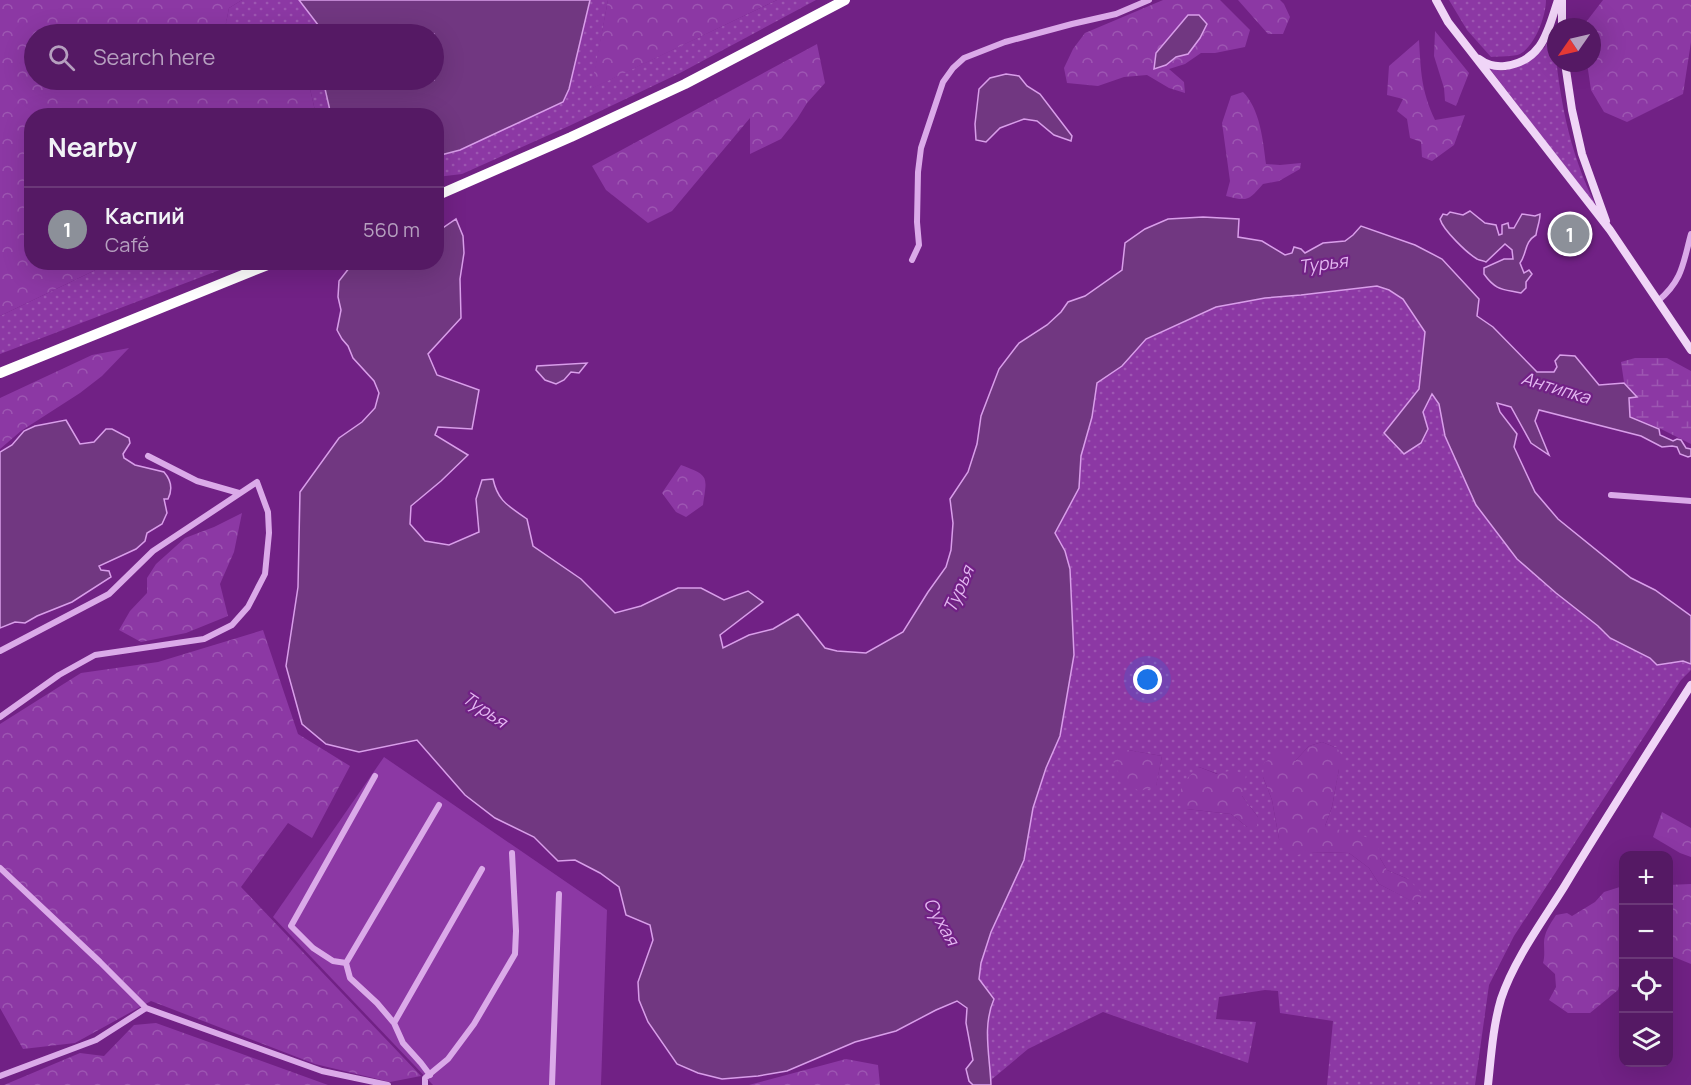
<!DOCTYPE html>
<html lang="en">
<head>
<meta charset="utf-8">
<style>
	:root { --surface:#551964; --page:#5b226a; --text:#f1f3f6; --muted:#b6a0bf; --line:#6b3878; --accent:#8c9099 }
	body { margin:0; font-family:Manrope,sans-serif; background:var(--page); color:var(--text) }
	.controls { position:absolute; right:18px; bottom:18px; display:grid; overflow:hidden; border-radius:12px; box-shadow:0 6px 24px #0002 }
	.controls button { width:54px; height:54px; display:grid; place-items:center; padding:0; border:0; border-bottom:2px solid var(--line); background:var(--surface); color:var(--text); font:30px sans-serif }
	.compass { position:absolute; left:1547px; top:18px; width:54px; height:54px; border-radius:50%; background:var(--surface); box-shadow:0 6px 24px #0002; rotate:236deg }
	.you { position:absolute; left:1148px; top:680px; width:21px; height:21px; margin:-15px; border:4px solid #fff; border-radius:50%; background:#1a73e8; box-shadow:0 0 0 9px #1a73e833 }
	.badge { display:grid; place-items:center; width:39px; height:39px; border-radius:50%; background:var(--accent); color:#fff; font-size:20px; font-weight:700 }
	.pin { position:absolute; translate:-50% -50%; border:3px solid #fff; box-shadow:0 2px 6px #0006 }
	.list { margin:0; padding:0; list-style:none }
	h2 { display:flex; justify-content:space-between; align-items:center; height:78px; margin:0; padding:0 24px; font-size:26px }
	h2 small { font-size:20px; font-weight:400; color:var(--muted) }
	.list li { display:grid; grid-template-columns:39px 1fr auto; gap:18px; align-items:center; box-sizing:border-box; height:84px; padding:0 24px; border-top:2px solid var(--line) }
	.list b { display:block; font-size:22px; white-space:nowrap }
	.list p { margin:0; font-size:20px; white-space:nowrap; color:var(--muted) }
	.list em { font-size:20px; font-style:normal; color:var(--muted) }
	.icon { flex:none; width:33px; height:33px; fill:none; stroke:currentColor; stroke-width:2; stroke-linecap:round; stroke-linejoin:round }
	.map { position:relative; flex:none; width:1691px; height:1085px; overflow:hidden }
	.search { position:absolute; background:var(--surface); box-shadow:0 6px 24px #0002; left:24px; top:24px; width:420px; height:66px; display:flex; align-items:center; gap:15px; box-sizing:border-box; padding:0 21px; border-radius:33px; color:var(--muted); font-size:22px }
	.panel { position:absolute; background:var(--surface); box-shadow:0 6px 24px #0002; left:24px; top:108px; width:420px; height:162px; border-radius:24px }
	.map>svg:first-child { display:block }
</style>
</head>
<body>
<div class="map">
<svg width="1691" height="1085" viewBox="0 0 1691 1085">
	<defs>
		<pattern id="grass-dots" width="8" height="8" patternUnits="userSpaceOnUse" patternTransform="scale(1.5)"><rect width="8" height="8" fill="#8c38a4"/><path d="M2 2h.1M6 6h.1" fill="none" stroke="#9d56b2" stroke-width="1.8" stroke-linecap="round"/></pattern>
		<pattern id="forest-crowns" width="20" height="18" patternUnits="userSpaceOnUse" patternTransform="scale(1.5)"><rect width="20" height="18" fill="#8c38a4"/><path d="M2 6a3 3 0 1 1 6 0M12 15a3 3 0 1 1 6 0" fill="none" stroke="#9d56b2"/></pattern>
		<pattern id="wetland-marsh" width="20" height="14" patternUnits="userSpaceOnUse" patternTransform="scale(1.5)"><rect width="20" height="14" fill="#8c38a4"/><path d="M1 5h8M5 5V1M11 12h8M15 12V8" fill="none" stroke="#9d56b2"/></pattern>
	</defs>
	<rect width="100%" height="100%" fill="#712185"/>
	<path fill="url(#grass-dots)" fill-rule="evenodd" d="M242,0H299L325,34H237L225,28L229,8Z
		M590,0H608L592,88L777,0H816L680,73L569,126L462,174L437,177L436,156L460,150L563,102L569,89Z
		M1449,0H1546C1546,16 1535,46 1520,54C1514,57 1498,56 1491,57L1467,30Z
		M1553,29C1559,94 1567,148 1597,208L1490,69L1503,71L1524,64L1545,47Z
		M308,80H323L331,115H316Z
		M110,263H238L0,354V316Z
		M1377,286L1389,291L1403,299L1425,332L1419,389L1385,433L1428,429L1423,412L1431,394L1439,404L1445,436L1476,505L1517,559L1556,593L1598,626L1610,638L1650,658L1657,665L1683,661L1691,664V670L1681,680L1514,936L1489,985L1475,1085H1327L1333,1021L1280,1013L1278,991L1265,990L1219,997L1216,1019L1256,1022L1248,1063L1103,1012L1028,1049L991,1080L987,1046L990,1007L979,979L981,963L991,932L1024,860L1033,808L1046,768L1060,736L1074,654L1070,569L1065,551L1055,534L1079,488L1081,456L1092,417L1097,383L1122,366L1146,339L1216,307L1266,298L1301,295ZM1322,742L1337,748L1339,769L1332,807L1325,826L1380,858L1387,870L1408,879L1418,904L1379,884L1369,868L1349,853L1309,852L1279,839L1272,800L1263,777L1295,761L1309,746ZM1128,750L1162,756L1156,786ZM1199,767L1218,774L1242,796L1258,817L1247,827L1231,814L1186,809Z"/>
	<path fill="url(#forest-crowns)" fill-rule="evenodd" d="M0,0H242L229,8L225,28L237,34H34V80H308L316,115L32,116V262L110,263L0,316Z
		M608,0H777L591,89Z
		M1163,0H1220L1250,30L1245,47L1215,53H1201L1185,64L1169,69L1184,82L1185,93L1169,88L1147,75L1124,77L1098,86L1067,83L1064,68L1073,49L1085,33ZM1199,15L1207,25L1200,38L1188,54L1176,57L1166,65L1154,69L1156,53L1188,16Z
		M1238,0H1280L1284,4L1290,17L1283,34H1268Z
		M1603,0H1691V42L1683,94L1627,122L1604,112L1591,90L1587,63H1592V27H1583V26Z
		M1435,31L1469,73L1456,106L1445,101L1444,88L1434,56Z
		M1419,40C1421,72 1421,90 1435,120L1465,115L1454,145L1432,161L1422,157L1421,142L1410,138L1407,119L1397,111L1403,99L1387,95L1389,66Z
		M817,44L825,83L807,103L797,119L781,139L750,154V118L672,211L648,223L606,190L592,166Z
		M1243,92C1260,109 1263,140 1266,164L1280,165L1301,163L1300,169L1279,181L1263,184C1249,200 1248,202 1226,196L1230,181L1222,123L1231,96Z
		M129,348L102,376L80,393L21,431L0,449V398L92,355Z
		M681,465C710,476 707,476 703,505L686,517L676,512L662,493Z
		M242,513L234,552L220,584L228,616L186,633L141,642L119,630L130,611L147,593V578L156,564L185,538L214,527Z
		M263,630L298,734L350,766L312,838L288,823L241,887L421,1076L390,1082L315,1064L151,1001L75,1043L23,1049L0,1008V724L81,673L158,662Z
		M1322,742L1337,748L1347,763L1339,769L1332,807L1325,826L1363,836L1378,842L1380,858L1387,870L1408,879L1423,894L1417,904L1379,884L1369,868L1349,853L1309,852L1290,857L1279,839L1272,800L1263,777L1264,763L1282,750L1295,761L1309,746Z
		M1128,750L1162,756L1156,787L1139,791L1122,780L1113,761L1118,751Z
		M1199,767L1217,774L1233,770L1246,775L1242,796L1258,817L1257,826L1247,827L1231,814L1186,809L1178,801L1183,782Z
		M1662,812L1691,828V857L1680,853L1653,837Z
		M1691,884V964L1669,955L1668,885Z
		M1623,886V969L1618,990L1590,1013H1568L1549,1000L1556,987L1555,974L1543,963C1545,956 1544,950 1544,943C1544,933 1550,924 1556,915L1567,913L1572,916L1595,902L1604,892Z
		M156,1023L328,1085H4L80,1053L104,1056L134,1025Z
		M846,1059L878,1065L880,1085H749Z"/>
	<path fill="url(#wetland-marsh)" d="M1635,358H1667L1691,371V444L1659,428L1630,416V398L1637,397L1624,382L1621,362Z"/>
	<path fill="#8c38a4" d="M384,757L607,910L601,1085H433L273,917Z"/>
	<path fill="#713781" stroke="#d99eea" stroke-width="1.5" d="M299,0H590L569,89L563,102L460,150L437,156L436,116L331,115L323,80H434V34H325Z
		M1188,15H1199L1207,24L1200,38L1188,54L1176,57L1166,65L1154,69L1156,53Z
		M1006,74L1019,76L1027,86L1040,94L1072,136L1071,141L1054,135L1037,121L1024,119L1000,128L986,142L976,140L975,124L979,89L990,78Z
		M1470,211L1485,223L1496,225L1499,235L1502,234V225L1508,223L1509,228H1514L1522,214L1535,216L1540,214C1540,222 1537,227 1536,235C1524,242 1527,254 1520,263L1524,273L1529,270L1532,274L1526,282V288L1521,293C1503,289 1496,291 1484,274V268L1504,259H1513L1512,250L1505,244L1486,262C1485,261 1478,260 1477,259C1467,253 1443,230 1440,219L1443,214L1447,215L1450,212L1463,215Z
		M1203,217L1239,219L1238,237L1262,241L1285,255L1292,253L1294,247L1301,249L1305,253L1323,243L1345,241L1353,235L1361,226L1415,245L1442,259L1479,299L1477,316L1493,327L1537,372H1554L1557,367L1555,361L1560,355L1575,356L1599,385L1624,383L1637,397L1629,398L1630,417L1659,429L1660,435L1673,441L1677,439L1681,440L1686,448L1691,449V456L1688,457L1680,454L1677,447L1672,446L1662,447L1641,436L1539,410L1535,421L1549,455L1531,443L1511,407L1497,403L1500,412L1517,434L1514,447L1535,492L1558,519L1631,578L1655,590L1691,616V664L1683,661L1657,665L1650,658L1610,638L1598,626L1556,593L1517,559L1476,505L1445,436L1439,404L1432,394L1423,412L1428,429L1421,443L1404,454L1384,433L1419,389L1425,332L1403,299L1389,290L1377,286L1301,295L1265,298L1216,307L1146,339L1122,366L1097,383L1092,417L1081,456L1079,488L1055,533L1065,551L1070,569L1074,655L1060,736L1046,768L1033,808L1024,860L991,932L981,963L979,979L994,999C982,1026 990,1057 991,1085H973L969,1081L966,1069L973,1060L966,1023L967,1008L957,1001L936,1010L896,1031L855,1042L787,1071L758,1076L722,1079L698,1073L677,1064L648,1022L639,1000L638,982L653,940L650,925L626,915L619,887L600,873L575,860L558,861L534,837L495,818L465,795L417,740L359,752L326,744L302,724L286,666L298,587L300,492L339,438L362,422L375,408L379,393L374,381L353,358L348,346L342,339L337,330L341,310L338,297L339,281L353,263L436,262L437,232L456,219L463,236L464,253L460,279L461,318L428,354L437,375L479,390L472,429L438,427L435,435L468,455L441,481L411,506L410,524L425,541L449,545L479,532L476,499L482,480L493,479C498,502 509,506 527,519L533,546L581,579L615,613L641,606L678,588H701L724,600L748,591L763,602L720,635L723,648L749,635L773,629L798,614L825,648L837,651L866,653L903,632L928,592L946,567L951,550L953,523L950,499L968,472L977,444L981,416L999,369L1019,343L1047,325L1061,312L1068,302L1085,296L1122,270L1125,243L1145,229L1168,219Z
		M587,363L579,373L571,372L564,380L556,384L545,380L536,370L537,366Z
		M66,420L80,444L94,442L106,429H112L129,438L130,443L123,454L124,458L135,465L164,472C171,480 173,489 168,499H164L167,513L162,524L147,533L145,541L136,549L99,566L101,570L109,571L111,577L72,602L37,616L25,623L15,622L0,628V452L12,445L24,431L35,426Z"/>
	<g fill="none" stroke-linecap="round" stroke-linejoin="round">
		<path stroke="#dbaae9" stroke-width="6" d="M912,260L919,245L917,222L918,172L921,148L943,82L953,68L964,58L1005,42L1072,24L1116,14L1149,0
			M1658,301C1683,280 1683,263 1691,234
			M148,456L197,481L239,493
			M1611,495L1691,501
			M0,651L109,594L153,551L257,482L268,512L269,533L265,574L248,607L232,625L204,639L95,655L59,675L0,717
			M0,868L100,962L146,1008L322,1071L388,1085
			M346,963L333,961L313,948L291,926L375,776
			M394,1023L482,869
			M430,1075L421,1063L403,1043L394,1023L377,1003L350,978L346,963L439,805
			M0,1076L96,1040L146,1008
			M425,1085V1078L448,1059L474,1024L515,954L516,931L512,853
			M552,1085L559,894"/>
		<path stroke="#f0d5f7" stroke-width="8" d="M1436,0L1448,22L1610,230L1691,350
			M1562,0V27
			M1479,59C1487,65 1496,67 1505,66C1543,61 1548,30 1558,0
			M1565,63L1572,110L1582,154L1606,221
			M1488,1085C1491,1057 1493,1026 1501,999C1514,960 1542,922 1564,887C1605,819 1648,752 1691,685"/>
		<path stroke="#fff" stroke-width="10" d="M436,196L571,137L685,84L845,0
			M0,373L275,262"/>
	</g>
	<g text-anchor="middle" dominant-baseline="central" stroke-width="4.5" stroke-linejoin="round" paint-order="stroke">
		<g font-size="18" font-style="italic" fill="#e3b6f1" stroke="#712185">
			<text transform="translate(1323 263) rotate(-8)">Турья</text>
			<text transform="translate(1556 387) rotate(17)">Антипка</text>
			<text transform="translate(958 589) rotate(-66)">Турья</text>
			<text transform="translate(485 709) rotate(34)">Турья</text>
			<text transform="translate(942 921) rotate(60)">Сухая</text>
		</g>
	</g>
</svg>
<div class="controls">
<button>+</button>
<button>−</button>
<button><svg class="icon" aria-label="locate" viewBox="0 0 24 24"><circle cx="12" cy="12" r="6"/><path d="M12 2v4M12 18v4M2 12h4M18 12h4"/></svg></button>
<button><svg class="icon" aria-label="layers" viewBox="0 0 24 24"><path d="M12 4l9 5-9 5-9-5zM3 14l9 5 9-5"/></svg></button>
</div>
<svg class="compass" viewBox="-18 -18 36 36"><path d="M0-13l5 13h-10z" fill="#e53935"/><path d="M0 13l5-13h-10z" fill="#b6a0bf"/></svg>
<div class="you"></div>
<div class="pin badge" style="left:1570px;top:234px">1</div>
<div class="search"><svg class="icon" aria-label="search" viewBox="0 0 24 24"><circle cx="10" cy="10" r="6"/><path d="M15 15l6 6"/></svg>Search here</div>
<section class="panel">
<h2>Nearby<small></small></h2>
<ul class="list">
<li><span class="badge">1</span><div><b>Каспий</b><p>Café</p></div><em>560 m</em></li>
</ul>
</section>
</div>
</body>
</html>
